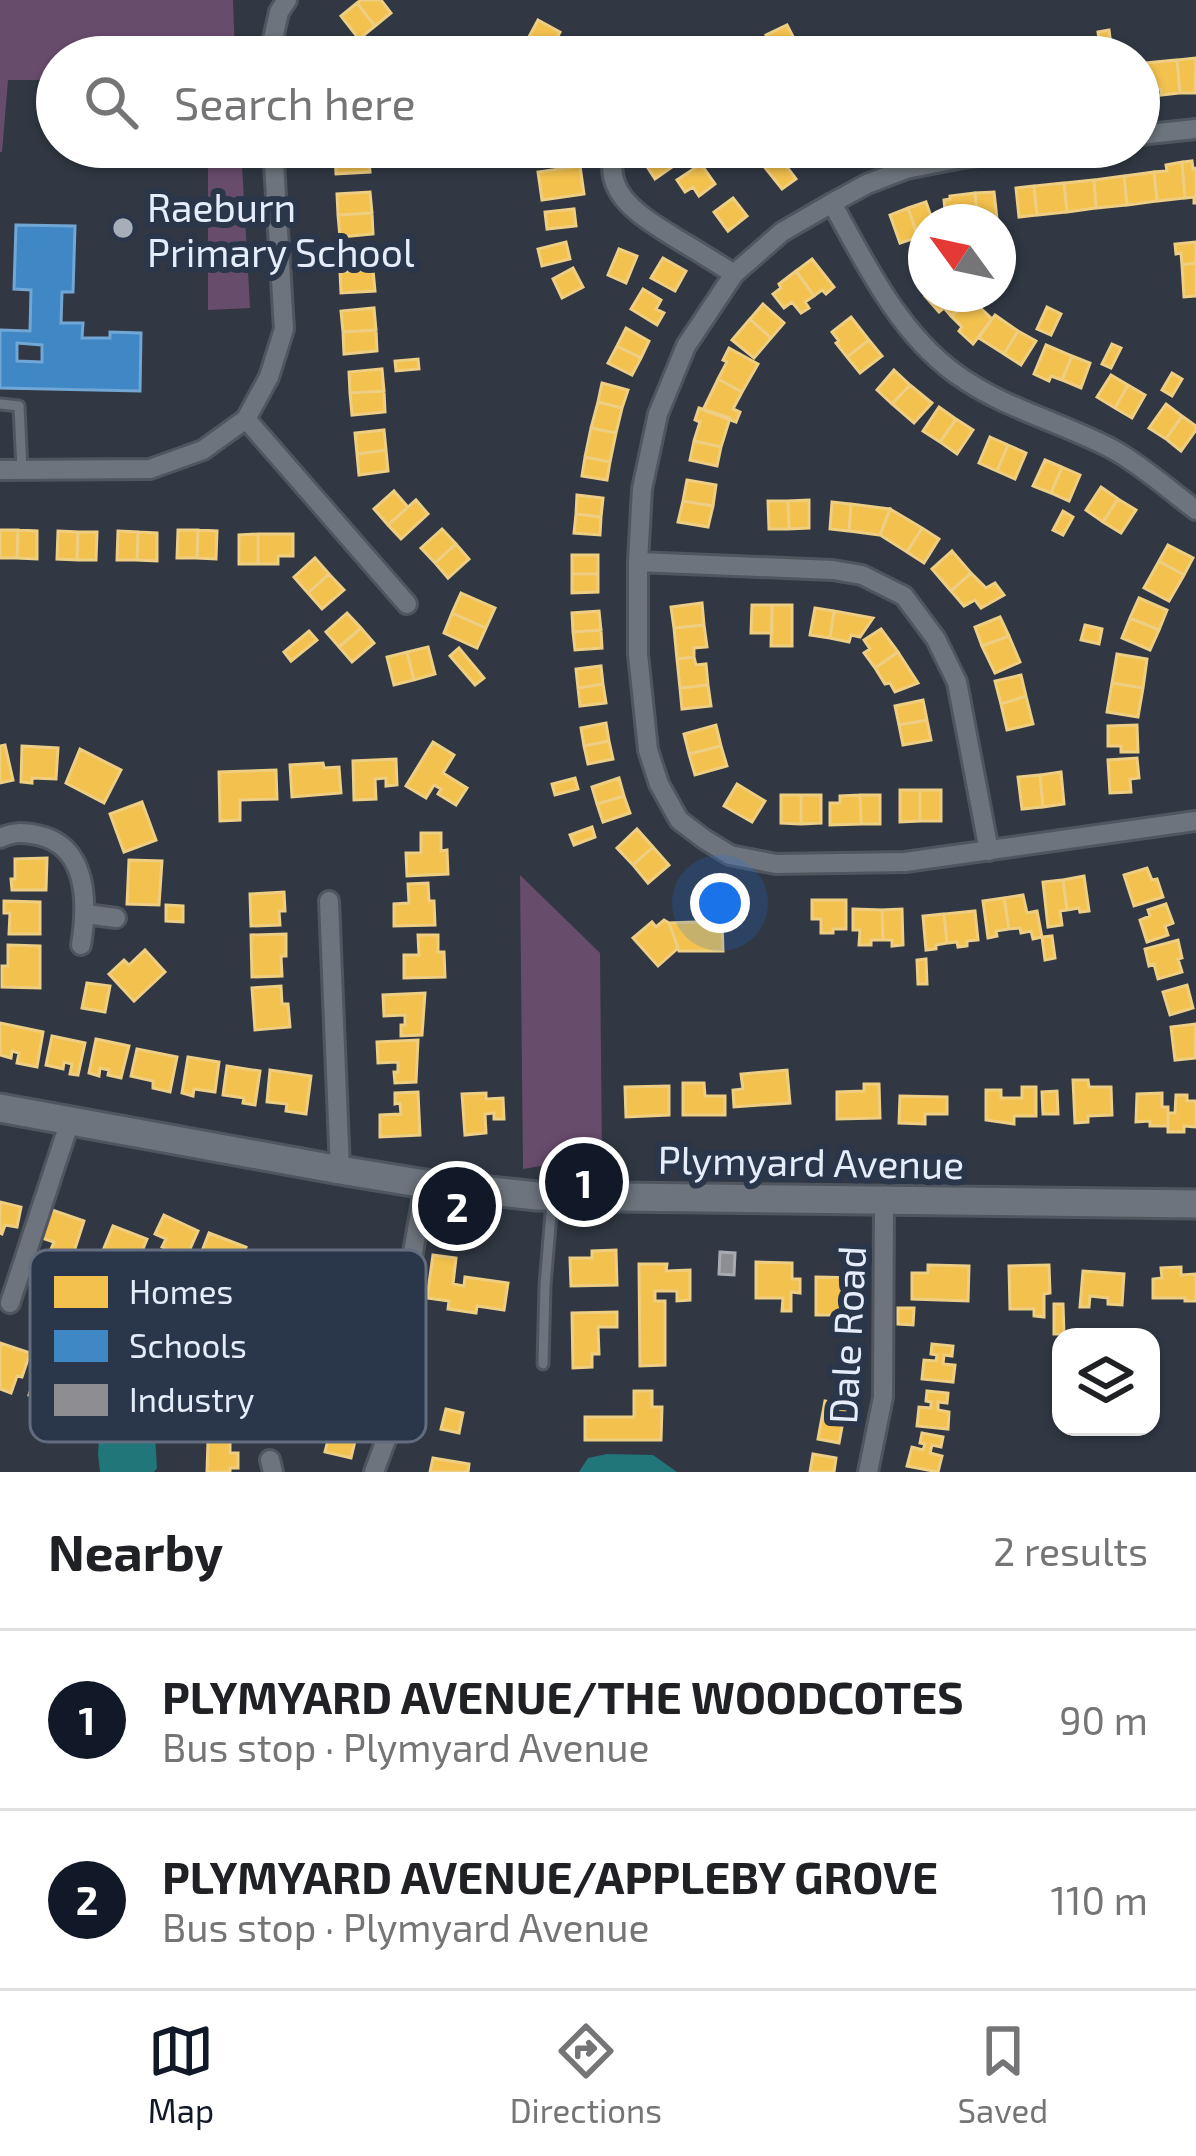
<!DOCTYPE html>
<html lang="en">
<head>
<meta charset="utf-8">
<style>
	:root { --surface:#fff; --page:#f2f2f2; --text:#202124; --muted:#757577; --line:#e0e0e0; --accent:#111827 }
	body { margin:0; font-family:"Exo 2",sans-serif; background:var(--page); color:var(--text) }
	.controls { position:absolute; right:36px; bottom:36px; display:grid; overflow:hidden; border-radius:24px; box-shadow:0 3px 9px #0004 }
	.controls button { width:108px; height:108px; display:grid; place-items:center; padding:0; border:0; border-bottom:3px solid var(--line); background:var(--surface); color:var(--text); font:60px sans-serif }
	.compass { position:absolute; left:908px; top:204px; width:108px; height:108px; border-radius:50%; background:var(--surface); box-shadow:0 3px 9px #0004; rotate:303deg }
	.you { position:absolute; left:720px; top:903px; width:42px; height:42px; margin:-30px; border:9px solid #fff; border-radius:50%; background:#1a73e8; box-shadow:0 0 0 18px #1a73e833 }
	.badge { display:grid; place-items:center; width:78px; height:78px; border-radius:50%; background:var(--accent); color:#fff; font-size:39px; font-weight:700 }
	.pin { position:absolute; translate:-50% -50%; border:6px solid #fff; box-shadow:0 3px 12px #0006 }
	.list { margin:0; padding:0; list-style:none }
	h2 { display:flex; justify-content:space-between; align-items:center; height:156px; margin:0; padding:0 48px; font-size:51px }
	h2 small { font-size:39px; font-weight:400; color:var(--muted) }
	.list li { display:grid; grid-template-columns:78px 1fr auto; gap:36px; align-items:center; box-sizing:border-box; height:180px; padding:0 48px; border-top:3px solid var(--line) }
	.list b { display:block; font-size:45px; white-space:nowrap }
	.list p { margin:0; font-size:39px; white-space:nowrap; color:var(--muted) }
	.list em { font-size:39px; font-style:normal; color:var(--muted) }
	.icon { flex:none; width:66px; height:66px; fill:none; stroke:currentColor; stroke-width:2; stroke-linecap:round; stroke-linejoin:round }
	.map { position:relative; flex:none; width:1196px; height:1472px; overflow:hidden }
	.search { position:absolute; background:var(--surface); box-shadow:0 3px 9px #0004; left:36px; right:36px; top:36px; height:132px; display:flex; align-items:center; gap:30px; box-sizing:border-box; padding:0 42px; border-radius:66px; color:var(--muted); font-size:45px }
	.sheet { height:516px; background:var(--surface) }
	nav { display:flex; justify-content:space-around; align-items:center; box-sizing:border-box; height:168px; border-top:3px solid var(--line); background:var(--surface); font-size:33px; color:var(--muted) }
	nav a { display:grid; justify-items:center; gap:6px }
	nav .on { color:var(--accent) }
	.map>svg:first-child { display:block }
</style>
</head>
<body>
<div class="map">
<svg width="1196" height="1472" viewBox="0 0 1196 1472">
	<rect width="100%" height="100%" fill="#313843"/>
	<path fill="#684c6c" d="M0,0H233L235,57H163L162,47L91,49V57H57V80H8L2,152H0Z
		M208,147H241L250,308L208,310Z
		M520,875L600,953L602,1160L582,1159L523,1169Z"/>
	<path fill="#217679" d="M113,1400L141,1405L144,1413L154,1420L157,1468L154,1472H100L98,1454L101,1408Z
		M607,1454L653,1455L677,1472H579L588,1458Z"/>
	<path fill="#f2c14e" stroke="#eece82" stroke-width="3" d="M361,0H381L391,13L375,26L357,3Z
		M357,3L375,26L359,39L341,16Z
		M538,20L560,32L547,57L524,46Z
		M787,25L799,48L781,57H767L763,48L770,44L766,35Z
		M1109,30L1112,53L1101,54L1098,32Z
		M1196,58L1195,93H1180L1177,60Z
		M1177,60L1180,93L1161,95V89L1148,90L1144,63Z
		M543,147H568L570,157L545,161Z
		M660,147L675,165L655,179L642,159Z
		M794,147H815L819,156L803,164Z
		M368,150L370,172L336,174L335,153Z
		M777,154L796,179L782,189L763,165Z
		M1192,161L1193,169L1196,168V203H1194V197L1185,198L1182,162Z
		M1182,162L1185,198L1157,201L1154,172L1167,171L1166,165Z
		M701,164L715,184L699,196L693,187L685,192L677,180Z
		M580,166L584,194L542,200L538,172Z
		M1154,172L1157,201L1127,205L1124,176Z
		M1124,176L1127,205L1096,208L1094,180Z
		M1094,180L1096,208L1067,212L1064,183Z
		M1064,183L1067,212L1037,215L1034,186Z
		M1034,186L1037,215L1019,217L1016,188Z
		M370,192L372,213L338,215L337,194Z
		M994,192L997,219L978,222L975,193Z
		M975,193L978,222H946L944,200L950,199V196Z
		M733,198L747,216L728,231L714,212Z
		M926,202L933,222H926V234L918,237L908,208Z
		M908,208L918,237L900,243L890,215Z
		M574,209L576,226L547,229L545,212Z
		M372,213L373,234L340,237L338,215Z
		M566,242L570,259L542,266L538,249Z
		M1196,242V263L1182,265L1181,253L1176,254L1175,244Z
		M372,248L373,270L340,272L338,251Z
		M619,249L637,256L626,283L608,275Z
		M663,258L686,271L675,291L651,278Z
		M812,259L834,287L826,294L822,290L814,296L796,271Z
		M1196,263V296L1184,297L1182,265Z
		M573,268L583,287L562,298L553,279Z
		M373,270L375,291L341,293L340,272Z
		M796,271L814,296L805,302L809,308L801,313L792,302L784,308L773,294L781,288L779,284Z
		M643,289L661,300L656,309L664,313L657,325L631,309Z
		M927,294H966L971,299L951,316L944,308L939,312L925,296Z
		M971,299L992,319L973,344L959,331L962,327L951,316Z
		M763,304L784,323L771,338L750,319Z
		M1047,307L1061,314L1051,335L1037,329Z
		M374,308L376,330L343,332L341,311Z
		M995,315L1018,331L1004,354L979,338Z
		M851,317L869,340L847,357L836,343L839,341L832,332Z
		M750,319L771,338L754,358L732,340Z
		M626,328L649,341L641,358L617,346Z
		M376,330L377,351L344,354L343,332Z
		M1018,331L1036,341L1021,365L1004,354Z
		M869,340L882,356L860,373L847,357Z
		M1112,344L1121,348L1111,368L1102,364Z
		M1046,345L1072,356L1062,380L1051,376L1049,381L1034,374Z
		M617,346L641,358L632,375L608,363Z
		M729,348L758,364L742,392L718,379L727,362L723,360Z
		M1072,356L1090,363L1081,388L1062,380Z
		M418,359L419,369L396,371L395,361Z
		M382,369L384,391L350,393L349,372Z
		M894,370L910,385L892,404L877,390Z
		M1172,373L1182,379L1172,396L1162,390Z
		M1111,375L1128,385L1115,408L1097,397Z
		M718,379L742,392L733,409L740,412L736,422L703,410Z
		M602,383L628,390L622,408L598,402Z
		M910,385L932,403L914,423L892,404Z
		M1128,385L1145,395L1132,418L1115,408Z
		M384,391L385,412L352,415L350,393Z
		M598,402L622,408L616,433L591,428Z
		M1166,404L1182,416L1166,439L1149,428Z
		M939,407L956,419L940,442L923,431Z
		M699,408L730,418L721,447L694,441L700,422L695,420Z
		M1182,416L1196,426V430L1181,451L1166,439Z
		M956,419L973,430L957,454L940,442Z
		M591,428L616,433L610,462L585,457Z
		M384,430L386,450L357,454L355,433Z
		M990,437L1008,445L997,471L979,463Z
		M694,441L721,447L717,466L690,460Z
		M1008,445L1026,453L1015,479L997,471Z
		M386,450L388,471L359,475L357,454Z
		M585,457L610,462L607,480L582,476Z
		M1045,460L1062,467L1051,493L1033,486Z
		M1062,467L1080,475L1069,501L1051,493Z
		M687,480L716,485L713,506L683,501Z
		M1101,487L1118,499L1103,522L1086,510Z
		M394,491L408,507L388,525L374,509Z
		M577,495L603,498L601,517L576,514Z
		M1118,499L1136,510L1121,533L1103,522Z
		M416,500L428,514L401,539L388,525Z
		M809,500V528L789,529L788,501Z
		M683,501L713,506L708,527L678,522Z
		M768,501H788L789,529H769Z
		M832,502L851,504L849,531L830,529Z
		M851,504L890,509L880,535L849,531Z
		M890,509L922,528L907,552L880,535Z
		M1063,511L1073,517L1063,535L1053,530Z
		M576,514L601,517L600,535L574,533Z
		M922,528L939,539L924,563L907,552Z
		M442,529L456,544L435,563L421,548Z
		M0,530H18L17,558H0Z
		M18,530L37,531V559L17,558Z
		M178,530H198L197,558H177Z
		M198,530L217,531L216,559L197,558Z
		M58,531L78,532L77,560L57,559Z
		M118,531L138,532L137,560H117Z
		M78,532H97L96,560H77Z
		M138,532L157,533V561L137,560Z
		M258,534V564H239V535Z
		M258,534H293V556H278V564H258Z
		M456,544L469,559L448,578L435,563Z
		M1168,545L1193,558L1184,575L1159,561Z
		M952,551L971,573L951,591L932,569Z
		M572,555H598V574H572Z
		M315,558L329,574L308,593L294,577Z
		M1159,561L1184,575L1169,601L1144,588Z
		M971,573L986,588L995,583L1004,595L981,608L975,600L964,606L951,591Z
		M329,574L344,590L322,609L308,593Z
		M572,574H598V592L572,593Z
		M461,593L495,608L486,628L452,613Z
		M1139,598L1167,610L1159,630L1130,618Z
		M702,603L704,625L674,628L671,607Z
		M752,605H772V633H751Z
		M772,605H792V646H771Z
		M815,608L834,611L830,638L810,635Z
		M599,611L601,630L573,632L572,613Z
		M834,611L873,618L860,637L851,635L849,642L830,638Z
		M347,613L361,628L339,647L326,632Z
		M452,613L486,628L477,648L444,633Z
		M1000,617L1009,636L982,646L975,627Z
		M1130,618L1159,630L1150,650L1122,638Z
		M704,625L707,647L694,648V657L677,659L674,628Z
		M1085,625L1102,629L1099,644L1081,640Z
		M361,628L374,643L352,662L339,647Z
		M881,629L898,652L875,668L864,653L870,649L864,640Z
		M601,630L602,648L575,650L573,632Z
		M309,631L317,640L291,661L284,652Z
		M1009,636L1020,662L995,673L982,646Z
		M428,647L435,674L414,680L407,652Z
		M459,648L484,678L475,685L450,656Z
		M407,652L414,680L394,685L387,657Z
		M898,652L918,683L895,692L890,683L885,684L875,668Z
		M1117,654L1147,659L1143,688L1112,683Z
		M694,657L696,665L706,664L708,685L680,688L677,659Z
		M601,666L603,684L578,688L576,669Z
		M1021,675L1026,696L1001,704L995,681Z
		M1112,683L1143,688L1138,717L1107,712Z
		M603,684L606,703L580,706L578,688Z
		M708,685L711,706L682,709L680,688Z
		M1026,696L1033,724L1007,730L1001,704Z
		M923,700L927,720L899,725L895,706Z
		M927,720L931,740L903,745L899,725Z
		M606,723L609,741L584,746L581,728Z
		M716,725L721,746L689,754L684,734Z
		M1137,725L1138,752H1121V746H1108V726Z
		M609,741L613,759L588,764L584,746Z
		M433,742L454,755L443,773L467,788L456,805L438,794L441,789L434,785L426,798L406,786Z
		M5,745L13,780L0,783V746Z
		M22,746L58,748L56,779L32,778V783L21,782Z
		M721,746L727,766L695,775L689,754Z
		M80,749L121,770L104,803L66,783Z
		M1137,758L1139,778L1130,779L1131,792L1110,793L1108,760Z
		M396,759L397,785L386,786V778L375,779L376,799L354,800L353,761Z
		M323,763L324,768L339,767L341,793L292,797L290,765Z
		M276,770L277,799L240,800V820L220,821L219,772Z
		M1061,772L1064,804L1043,807L1040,775Z
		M1040,775L1043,807L1022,809L1018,777Z
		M575,778L578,789L555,795L552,784Z
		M619,778L624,796L597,804L592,787Z
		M737,784L765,801L752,822L724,806Z
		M900,790H920V821L900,822Z
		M920,790H941V821H920Z
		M781,795H801V824L781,823Z
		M801,795H821V823L801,824Z
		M860,795H880V824H861Z
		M860,795L861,824L830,825V803H840V796Z
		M624,796L630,813L603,822L597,804Z
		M142,802L156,840L124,852L110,814Z
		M592,827L595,837L574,845L570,835Z
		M637,829L653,847L633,865L617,848Z
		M421,833H441V851L447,850L448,874L407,876L406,853H421Z
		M653,847L669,865L648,883L633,865Z
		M47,858L46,890H12L11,879H15V859Z
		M129,860L162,861L159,905L127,904Z
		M1147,868L1152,880L1157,879L1163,897L1134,906L1124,875Z
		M1084,876L1089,911L1080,912L1079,908L1067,910L1063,880Z
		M1063,880L1067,910L1060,911L1062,925L1048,927L1043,882Z
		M428,883L429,901H434L435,925L394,926V904L409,903L408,884Z
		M284,892L285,911H279L280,925L251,926L250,894Z
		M1023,895L1027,913L1037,911L1042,937L1033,939L1031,931L1021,933L1020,928L1009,929L1004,898Z
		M1004,898L1009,929L996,931L997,936L988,938L983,901Z
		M812,900H846V929H833V933H821V919H812Z
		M4,901L40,902V934H9L10,913H4Z
		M1166,904L1173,923L1165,926L1168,935L1147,942L1140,920L1150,916L1148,910Z
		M166,905L183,906V922L166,921Z
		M853,909L882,910L883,940H871V945H859L860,930H853Z
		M902,909L903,945L892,946V940H883L882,910Z
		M975,911L978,940L967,941V946L958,947L957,942L947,943L944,914Z
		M944,914L947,943L936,945V949L926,950L923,916Z
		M664,920L669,923L678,948L658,966L633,938L652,922L656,927Z
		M722,921L723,951H679L669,923Z
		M286,934V956H281L282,976L252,977L251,935Z
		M418,935H438V952H444L445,977L404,978V955H419Z
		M1052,936L1055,958L1045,960L1042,937Z
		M1178,940L1182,958L1178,959L1182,972L1158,979L1154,964L1149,966L1145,949Z
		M8,945L40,946V988L2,987V966H8Z
		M145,950L165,972L134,1001L109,974L124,960L129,965Z
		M926,959L927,984H918L917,960Z
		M87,983L110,986L105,1012L82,1008Z
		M1187,985L1193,1008L1170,1015L1163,992Z
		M281,986L282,1004H288L290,1027L255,1030L252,988Z
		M425,993L422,1035L401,1036V1025H405V1015L384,1016L383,995Z
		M0,1023L43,1032L37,1067L17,1063L19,1053L12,1051L11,1058L0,1055Z
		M1196,1024L1195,1058L1175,1060L1171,1027Z
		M52,1036L85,1043L78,1075L70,1074L72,1064L64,1062L63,1069L46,1065Z
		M96,1039L129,1046L121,1078L108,1075L109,1070L100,1068L99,1076L89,1073Z
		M418,1040L416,1082L395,1083L394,1072H398V1062L378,1063L377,1042Z
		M137,1049L177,1057L170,1092L153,1088V1081L131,1076Z
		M188,1057L219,1062L215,1092L194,1089L193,1096L182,1093Z
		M227,1066L260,1071L255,1105L243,1103L244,1098L223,1095Z
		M270,1070L311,1076L306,1114L286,1111L287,1104L267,1102Z
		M787,1070L790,1103L734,1107L733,1090L743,1089L741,1074Z
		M1073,1080H1088L1089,1087H1111L1112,1115L1088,1116V1122L1075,1123Z
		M683,1083H704L705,1096H725V1115H683Z
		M864,1084H879L880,1118L837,1119V1092L864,1091Z
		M669,1086V1115L626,1117L625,1087Z
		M1022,1087H1036V1116H1014V1124L986,1120V1090H1001V1098H1022Z
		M1057,1091L1058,1114H1043L1042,1092Z
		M418,1092L420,1135L380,1137V1115L401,1114L400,1103L395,1104V1093Z
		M486,1093V1099L503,1098L504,1119H494V1113L485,1114L486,1133L465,1135L462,1094Z
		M1162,1093V1107H1168V1126H1150V1121L1136,1122L1137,1094Z
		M1176,1095H1187V1101H1196V1127L1184,1126V1132H1168V1113H1175Z
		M900,1096L947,1097V1114H925V1124L899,1123Z
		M0,1202L21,1207L17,1227L5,1225L2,1234L0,1233Z
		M52,1210L84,1221L73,1255L51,1249L54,1242L42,1238Z
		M164,1215L198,1231L186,1258L162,1247L166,1239L155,1234Z
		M113,1226L147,1239L136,1266L102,1253Z
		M209,1233L246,1247L234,1278L197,1264Z
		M616,1250L617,1285L571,1286L570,1258H592V1251Z
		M433,1255L456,1258L453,1284L464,1286L465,1277L508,1283L504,1310L477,1306L476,1313L448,1309L449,1301L427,1298Z
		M756,1262L792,1263V1279H800V1293L791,1292V1311H782L783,1298H756Z
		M639,1264H667L666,1271L690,1270V1300L677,1301V1291H655V1301H665V1365L640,1366Z
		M928,1265L969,1266L968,1301L912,1299V1273H928Z
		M1049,1265L1050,1293L1044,1294V1317L1034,1316V1309H1010L1009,1266Z
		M1181,1267V1275L1196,1274V1301H1185V1298H1153V1279L1162,1278L1161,1268Z
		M1083,1271L1124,1274L1122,1305L1108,1304V1298L1090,1296L1089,1307H1080Z
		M816,1277L862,1278L861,1306H856V1330H847V1315H816Z
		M1054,1304H1063L1064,1334H1054Z
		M898,1308H914L913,1325L898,1324Z
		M617,1312V1327H598L599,1354H592V1367L573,1368L572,1313Z
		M0,1343L30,1353L22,1377L17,1376L11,1393L0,1389Z
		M932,1344L953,1346L952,1356L944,1355L943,1364L955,1365L953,1382L922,1379L924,1360L936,1361L937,1355L931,1354Z
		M60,1363L75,1368L71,1379L90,1385L81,1412L63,1406L60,1413L45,1408L48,1401L29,1395L39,1366L57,1372Z
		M634,1391H652V1407H662L661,1440H585V1417H634Z
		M927,1391L948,1393L947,1403L938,1402V1410L949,1412L948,1429L917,1426L919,1407L931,1408V1402L926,1401Z
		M825,1401L846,1405L839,1443L818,1439Z
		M324,1406L336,1409L334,1418L359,1424L351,1458L325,1452L328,1440L316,1437Z
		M446,1409L463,1413L459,1433L441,1429Z
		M922,1433L943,1437L941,1447L932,1445L930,1453L942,1456L938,1472L907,1466L912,1447L923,1450L925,1444L920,1443Z
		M208,1441H230V1453H238V1468H230V1472H207Z
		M813,1454L836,1458L834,1472H810Z
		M433,1458L469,1464L468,1472H430Z"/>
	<path fill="#3f88c5" stroke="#71a6d5" stroke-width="3" fill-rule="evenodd" d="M16,225L75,226L73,292H62L61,323H83L82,338H110V332L141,333L140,391L0,388V330L30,331L31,290L14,289ZM17,343L42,345V362L17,361Z"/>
	<path fill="#8d8d92" stroke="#a7aab1" stroke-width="3" d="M720,1252L735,1253L734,1275L719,1274Z"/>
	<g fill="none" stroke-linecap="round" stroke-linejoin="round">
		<defs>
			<path id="lane" d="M0,404L19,406L22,470
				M543,1364L545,1285L552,1202"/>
			<path id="street" d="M269,57L279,12L287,0
				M1139,135L1196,129
				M617,147C597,193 644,218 677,239C696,250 715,262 734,274
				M1049,147L962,158L906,169L867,184L832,203L782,232L734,274L686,346L658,414L642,489L638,562V654L648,750L659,784L679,820L704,839L730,855L776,864L905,862L1196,821
				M832,203C865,263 899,333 956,374C1004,409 1062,422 1114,450C1143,466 1169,490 1196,510
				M246,419L407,604
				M0,470L150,469L203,450L246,419L269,377L284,329L273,147
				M638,562L833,570L862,575L904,596L936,639L957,682L989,851
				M0,838C14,832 22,832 37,835C88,845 88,903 81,945
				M329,901L340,1170
				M86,914L116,918
				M10,1303L70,1121
				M270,1460L273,1472
				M374,1472L390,1429L398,1338L425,1184
				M868,1472L883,1397L884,1202"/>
			<path id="secondary" d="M0,1108L340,1170L425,1184L537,1196L1196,1204"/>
		</defs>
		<use href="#lane" stroke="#4f565f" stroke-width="15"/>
		<use href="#street" stroke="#4f565f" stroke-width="24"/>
		<use href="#secondary" stroke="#4f565f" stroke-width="33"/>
		<use href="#lane" stroke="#6e747d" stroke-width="9"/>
		<use href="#street" stroke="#6e747d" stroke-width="18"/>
		<use href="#secondary" stroke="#6e747d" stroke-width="27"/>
	</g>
	<circle fill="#a6aeba" stroke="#2a364a" stroke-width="4.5" cx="123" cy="228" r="12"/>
	<g text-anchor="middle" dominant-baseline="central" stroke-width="12" stroke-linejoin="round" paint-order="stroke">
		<g font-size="39" fill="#e5edfa" stroke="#2a364a" text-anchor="start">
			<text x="147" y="206">Raeburn<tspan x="147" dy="45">Primary School</tspan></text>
		</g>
		<g font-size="39" fill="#e5edfa" stroke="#2a364a">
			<text transform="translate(811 1161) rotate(1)">Plymyard Avenue</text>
			<text transform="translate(846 1335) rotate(-87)">Dale Road</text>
		</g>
	</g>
	<rect x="30" y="1250" width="396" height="192" rx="18" fill="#2a364a" stroke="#626d7f" stroke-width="3"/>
	<rect x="54" y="1276" width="54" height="32" fill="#f2c14e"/>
	<rect x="54" y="1330" width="54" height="32" fill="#3f88c5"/>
	<rect x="54" y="1384" width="54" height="32" fill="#8d8d92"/>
	<g font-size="33" fill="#e5edfa">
		<text x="129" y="1304">Homes</text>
		<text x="129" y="1358">Schools</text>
		<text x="129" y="1412">Industry</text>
	</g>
</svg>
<div class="controls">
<button><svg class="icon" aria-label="layers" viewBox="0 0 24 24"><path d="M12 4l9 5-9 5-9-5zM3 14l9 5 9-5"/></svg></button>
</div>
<svg class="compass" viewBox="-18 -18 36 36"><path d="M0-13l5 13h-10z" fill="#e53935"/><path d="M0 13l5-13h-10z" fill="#757577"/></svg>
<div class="you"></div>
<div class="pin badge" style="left:584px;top:1182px">1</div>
<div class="pin badge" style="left:457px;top:1206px">2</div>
<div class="search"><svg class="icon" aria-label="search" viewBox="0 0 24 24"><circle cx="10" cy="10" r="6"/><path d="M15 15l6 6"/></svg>Search here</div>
</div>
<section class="sheet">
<h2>Nearby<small>2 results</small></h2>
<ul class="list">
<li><span class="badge">1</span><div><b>PLYMYARD AVENUE/THE WOODCOTES</b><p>Bus stop · Plymyard Avenue</p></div><em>90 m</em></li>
<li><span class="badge">2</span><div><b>PLYMYARD AVENUE/APPLEBY GROVE</b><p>Bus stop · Plymyard Avenue</p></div><em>110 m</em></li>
</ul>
</section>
<nav>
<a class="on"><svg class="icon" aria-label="map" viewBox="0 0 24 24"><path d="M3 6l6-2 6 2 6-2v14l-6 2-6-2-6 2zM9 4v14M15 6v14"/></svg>Map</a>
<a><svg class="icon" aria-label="directions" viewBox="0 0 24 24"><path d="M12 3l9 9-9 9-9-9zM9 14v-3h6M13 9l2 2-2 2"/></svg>Directions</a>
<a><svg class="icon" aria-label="saved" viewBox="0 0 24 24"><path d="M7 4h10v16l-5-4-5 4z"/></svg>Saved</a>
</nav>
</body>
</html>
